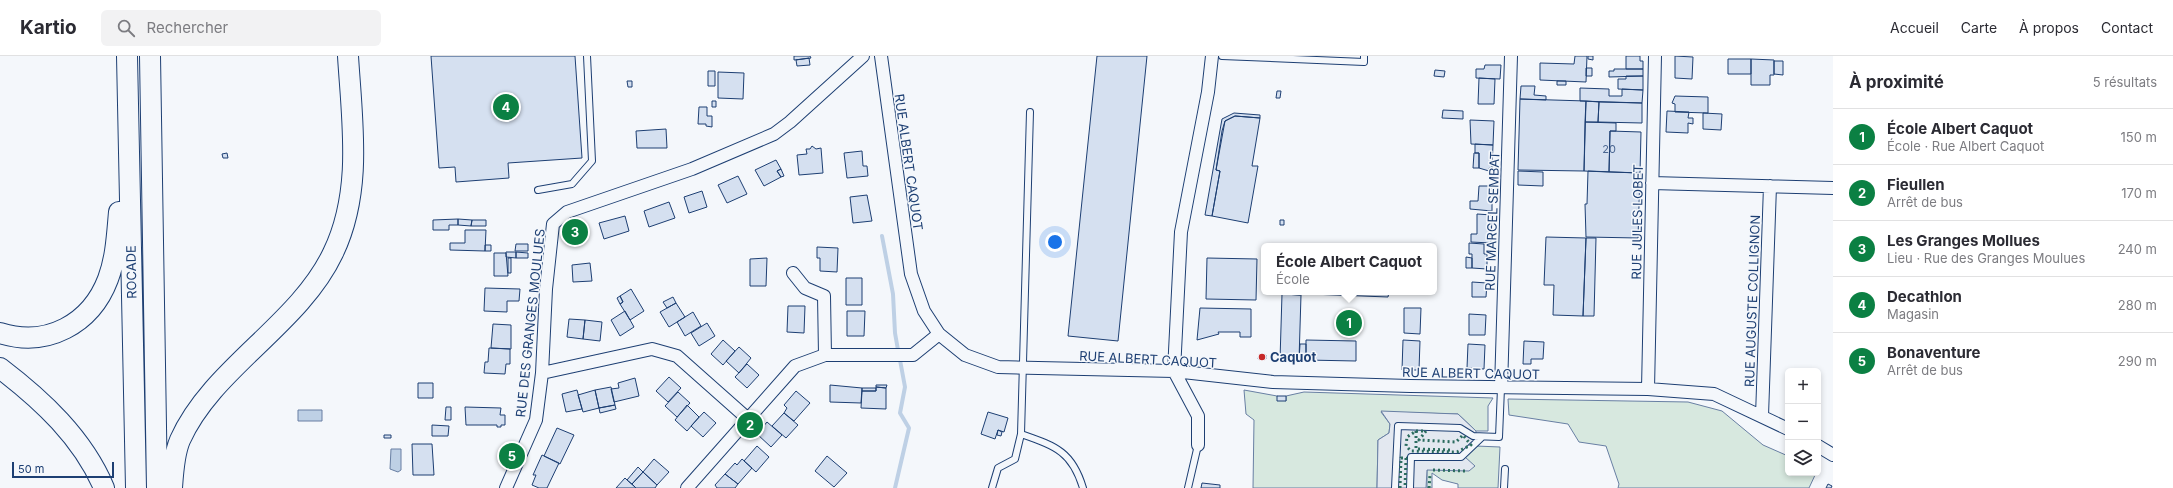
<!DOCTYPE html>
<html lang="fr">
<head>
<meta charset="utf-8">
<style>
	:root { --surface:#fff; --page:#f2f2f3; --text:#2b2b33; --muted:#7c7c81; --line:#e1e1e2; --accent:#0b8043 }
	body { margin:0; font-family:Inter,sans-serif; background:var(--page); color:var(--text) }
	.controls { position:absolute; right:12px; bottom:12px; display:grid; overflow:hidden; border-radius:6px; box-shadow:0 2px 6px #0003 }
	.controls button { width:36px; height:36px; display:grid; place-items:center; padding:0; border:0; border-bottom:1px solid var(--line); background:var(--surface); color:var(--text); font:20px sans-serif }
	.scale { position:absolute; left:12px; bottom:10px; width:102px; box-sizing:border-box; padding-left:4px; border:2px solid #1d3f73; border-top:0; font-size:11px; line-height:14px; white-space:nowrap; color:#1d3f73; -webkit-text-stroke:3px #f4f7fb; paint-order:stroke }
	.you { position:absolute; left:1055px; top:186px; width:14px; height:14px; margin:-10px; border:3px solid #fff; border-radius:50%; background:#1a73e8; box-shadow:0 0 0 6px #1a73e833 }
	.badge { display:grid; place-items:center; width:26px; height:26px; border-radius:50%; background:var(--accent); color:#fff; font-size:13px; font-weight:700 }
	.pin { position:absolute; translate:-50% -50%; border:2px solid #fff; box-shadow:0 1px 4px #0006 }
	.popup { position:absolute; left:1261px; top:187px; width:176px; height:52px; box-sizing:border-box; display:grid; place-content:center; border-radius:6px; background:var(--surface); filter:drop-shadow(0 1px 3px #0005); font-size:13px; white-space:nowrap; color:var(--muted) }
	.popup b { font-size:15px; color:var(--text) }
	.popup::after { content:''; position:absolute; left:50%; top:100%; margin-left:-8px; border:8px solid transparent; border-top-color:var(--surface) }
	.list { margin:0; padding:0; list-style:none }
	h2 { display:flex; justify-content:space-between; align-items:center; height:52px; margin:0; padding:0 16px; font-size:17px }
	h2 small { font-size:13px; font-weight:400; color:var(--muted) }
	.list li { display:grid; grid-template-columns:26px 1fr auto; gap:12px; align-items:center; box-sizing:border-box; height:56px; padding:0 16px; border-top:1px solid var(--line) }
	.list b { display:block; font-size:15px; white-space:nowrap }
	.list p { margin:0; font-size:13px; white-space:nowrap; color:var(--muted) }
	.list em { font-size:13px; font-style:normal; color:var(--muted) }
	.icon { flex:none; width:22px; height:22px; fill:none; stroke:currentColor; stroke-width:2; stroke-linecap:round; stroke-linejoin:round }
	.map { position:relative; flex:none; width:1833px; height:432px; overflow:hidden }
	header { display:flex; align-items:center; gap:24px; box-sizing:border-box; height:56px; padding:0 20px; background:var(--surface); border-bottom:1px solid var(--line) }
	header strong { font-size:19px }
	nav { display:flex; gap:22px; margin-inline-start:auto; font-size:14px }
	.search { width:280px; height:36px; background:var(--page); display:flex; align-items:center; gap:10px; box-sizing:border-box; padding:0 14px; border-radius:6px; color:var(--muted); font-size:15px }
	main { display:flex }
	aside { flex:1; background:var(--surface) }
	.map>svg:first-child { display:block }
</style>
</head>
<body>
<header>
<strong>Kartio</strong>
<div class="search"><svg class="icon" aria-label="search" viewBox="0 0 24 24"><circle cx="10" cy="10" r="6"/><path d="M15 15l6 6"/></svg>Rechercher</div>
<nav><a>Accueil</a><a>Carte</a><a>À propos</a><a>Contact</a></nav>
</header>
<main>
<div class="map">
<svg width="1833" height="432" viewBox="0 0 1833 432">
	<rect width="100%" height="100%" fill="#f4f7fb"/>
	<path fill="#d7e8df" stroke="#687fa3" d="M1244,334L1277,340L1286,345V340L1304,336L1493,342L1488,350V375H1476L1458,358L1381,356L1390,368L1389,377L1378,384L1377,432H1253L1254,364L1246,358Z
		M1508,343L1688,346L1722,355L1763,389L1788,400V417H1816L1809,432H1618L1619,428L1606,390L1579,386L1568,368L1509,359Z
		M1476,390L1500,391L1498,432H1458V428L1442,424L1432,417V432H1427V414L1465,401Z"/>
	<path fill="#e3e8f0" stroke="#687fa3" d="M1381,355L1458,358L1476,375V390L1465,401L1475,410L1469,415L1427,414L1426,432H1377L1378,384L1389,377L1390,368Z"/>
	<path fill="#bed0e5" stroke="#687fa3" d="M298,354H322V365H298Z
		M391,393H401V414L398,416L390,413Z"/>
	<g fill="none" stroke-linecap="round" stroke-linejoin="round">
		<path stroke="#bed0e5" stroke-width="4" d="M882,180L893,238L895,277L898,294
			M895,432L909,372L900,357L905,331L900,304"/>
	</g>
	<path fill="#d5e0f0" stroke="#1d3f73" d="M431,0H575L582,102L508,107L509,122L456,126L455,111L439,112Z
		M794,0H810L811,2L794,4Z
		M1097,0H1147L1118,285L1068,280Z
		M1575,0H1587L1586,26L1540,24V7L1574,8Z
		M1588,0H1593V4L1588,3Z
		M1626,0H1640V5H1643V13H1626Z
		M1675,0L1693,1L1692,23L1675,22Z
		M809,2L810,9L797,10L796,4Z
		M1728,3H1751V18H1728Z
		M1751,3L1774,4V19H1770V29H1751Z
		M1774,5H1783V19L1774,18Z
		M1485,9H1501L1500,23L1476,22V13H1484Z
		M1586,12H1592V20H1586Z
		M1614,13H1643V20L1609,21V15H1614Z
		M1435,14L1445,15L1444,21L1434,20Z
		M708,15H715V30H708Z
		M718,16L744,17L743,43L718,42Z
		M1626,20H1643V34L1618,33V23H1626Z
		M1479,22L1495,23L1494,48H1478Z
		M627,25H632V31H628Z
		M1557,25H1566V29H1557Z
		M1521,30H1535L1534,39L1546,40V44L1520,43Z
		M1580,32L1609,33V40H1622V33L1643,34L1642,47L1580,45Z
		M1277,35H1281L1280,42H1276Z
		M1675,40L1708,41V57L1675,56V48L1672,47Z
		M1520,43L1586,45L1584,115L1518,114Z
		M712,45H716V51H712Z
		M1586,45L1599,46L1598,66H1585Z
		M1599,46L1642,47V67L1598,66Z
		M699,51H707V60H712V71L706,70V68H698Z
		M1443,54L1463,55V63L1442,62Z
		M1667,55L1689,56L1688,62H1693V68L1688,67V77L1666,76Z
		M1234,57L1260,59V62L1235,60L1225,65L1216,114L1220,115L1212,160L1205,159L1222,63Z
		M1703,57L1722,58L1721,74L1703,73Z
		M1235,60L1260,62L1252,110H1258L1248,167L1212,160L1220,115L1216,114L1222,75L1225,65Z
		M1470,64L1494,65L1493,89L1471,88Z
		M1585,66L1616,67V75H1610L1609,116L1584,115Z
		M666,73L667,92H637L636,75Z
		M1610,75L1641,76L1640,117L1609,116Z
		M1475,88L1493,89L1492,112H1489V115L1479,112V97H1475Z
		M812,90L816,93L821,92L823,117L799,119L797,99L807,98L806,93H810Z
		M862,95L863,110H867L868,120L847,122L844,97Z
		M227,97L228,102H223L222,98Z
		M1474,97H1479V112H1473Z
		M776,104L781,113L777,115L781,121L764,130L755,114Z
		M781,113L784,120L781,121L777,115Z
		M1518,115L1543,116V130L1518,129Z
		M1588,115L1640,117L1638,182L1586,181L1585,148H1587Z
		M738,120L747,138L727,147L718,129Z
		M1479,130H1492V155L1470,153V145H1478Z
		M702,135L707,151L689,157L684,141Z
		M867,139L872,165L853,167L850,141Z
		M669,146L675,162L649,171L644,155Z
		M1477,158L1492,159L1491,187L1471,186V178H1477Z
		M625,160L629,175L604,183L599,167Z
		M458,163V169H449V174H433V164Z
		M458,163L472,164L471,170L458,169Z
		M472,164H486V170H471Z
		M1280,164H1284V169H1280Z
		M576,170L581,174L574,182L570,178Z
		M465,174H486L485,195L450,194V187H465Z
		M1546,181L1586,182L1583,260L1553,259L1554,229H1544Z
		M1586,182H1596L1594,260H1583Z
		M1469,187L1484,188V198H1487V213L1472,212V198H1469Z
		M516,188H528V195H515Z
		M485,189H491V195H485Z
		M817,191L838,192L837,216L820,215V202H817Z
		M506,196H516V202L506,201Z
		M516,196L528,197V202H516Z
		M494,197H506L508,220H494Z
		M1466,201L1472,202V212H1466Z
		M508,202H511V217H508Z
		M767,202L766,230H750V203Z
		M1207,202L1257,203L1256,244L1206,243Z
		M590,207L592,225L573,226L572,209Z
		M846,222H862V249H846Z
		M1472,226L1487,227L1486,241H1472Z
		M485,232L520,233L519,245H507V256L484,255Z
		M631,233L644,255L630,264L620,248L623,246L620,240Z
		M1283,236H1301L1300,239L1283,238Z
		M1310,236H1389L1388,241L1310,238Z
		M1282,238L1301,239L1299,304H1280Z
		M620,240L623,246L620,248L617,242Z
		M673,241L676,247L667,252L663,246Z
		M676,247L685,261L669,271L660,256Z
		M788,250H805L804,277L787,276Z
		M1200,252L1251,253V281H1240V276H1218L1219,278L1197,284Z
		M1404,252H1421L1420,278L1404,277Z
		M625,255L634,271L620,280L611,264Z
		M847,255H865L864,280H847Z
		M693,256L701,270L685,280L677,266Z
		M1469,258L1486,259L1485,279H1469Z
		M569,263L585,264L583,283L567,281Z
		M585,264L602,266L600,285L583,283Z
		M707,267L715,280L699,290L691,277Z
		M493,268L511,269V293L491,292Z
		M723,284L735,295L723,309L711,298Z
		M1306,284L1356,285V305L1306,304Z
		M1403,284L1420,285L1419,314H1402Z
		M1524,285L1544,286L1543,303H1531V308H1523Z
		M1300,288H1306V304H1299Z
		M1468,288L1485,289L1484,313L1467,312Z
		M739,291L751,302L739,317L726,305Z
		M489,292L510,293V308H506L505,318L484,317L485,306H488Z
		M1259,299H1266V303H1258Z
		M747,308L759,319L747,332L735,321Z
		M669,321L681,332L668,346L656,335Z
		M635,322L639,340L614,346L611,333L619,332L618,327Z
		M418,327H433V342H418Z
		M830,329L862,332L861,347L830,346Z
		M876,329H887L886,332L876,331Z
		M611,331L615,349L599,352L595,334Z
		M876,331L886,332V353L861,352L862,335H876Z
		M862,332H876V335H862Z
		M577,334L582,353L566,356L562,338Z
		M595,334L599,352L583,356L578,339Z
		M796,335L810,347L794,365L784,357L787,352L784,349Z
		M678,336L690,347L677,361L665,350Z
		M1277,340H1286V345H1277Z
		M615,349L616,353L600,357L599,352Z
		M687,349L699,361L687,375L675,364Z
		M446,351H451V364H445Z
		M465,351L501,352L500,359H505V369H501V371H497V369H466Z
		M704,356L716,367L703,381L691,370Z
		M988,356L1008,362L1004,376L998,374L995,383L981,378Z
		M784,357L798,369L786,382L772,370Z
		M767,366L782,379L771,391L757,378Z
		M432,369L449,370L448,380H432Z
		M557,372L574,379L560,408L544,400Z
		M998,374L1002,376L1001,380L997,379Z
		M384,379H391V382H384Z
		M412,388H432L434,419H413Z
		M757,390L769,401L756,416L744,405Z
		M542,399L559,407L547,432H539L532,429L536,419H533Z
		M827,400L847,417L834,431L815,415Z
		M654,403L669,416L657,429L643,416Z
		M742,403L752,412L738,428L725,418L735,407L737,409Z
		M638,411L643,416L632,428L627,424Z
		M643,416L657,429L655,432H636L632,428Z
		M725,418L738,428L735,432H717L715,429Z
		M625,422L627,424L636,432H616Z
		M1202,427L1220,429V432H1201Z
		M1828,428L1832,430L1831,432H1826Z"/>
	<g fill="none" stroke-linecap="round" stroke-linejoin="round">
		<defs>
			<path id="service" d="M1222,0L1364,6V0
				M1030,56L1021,378C1055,390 1072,395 1083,432
				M538,134L572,128L592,105L587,0
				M992,432L998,412L1015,403L1021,378
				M1188,432L1198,389
				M1395,432L1398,370L1460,372L1473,380L1499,381L1501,332
				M1410,432L1411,401H1461L1482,381
				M1504,432L1505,413"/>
			<path id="minor" d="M881,0L911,218L924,255L939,278L965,299L998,311L1174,315L1273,326L1410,330L1648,333L1714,338L1788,373
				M1652,127L1833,132
				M793,217L805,232L824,240L825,299
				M542,317L652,293L677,300L748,363
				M1501,332L1511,0
				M1648,333L1655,0
				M1762,360L1770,130
				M1198,389V360L1174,315L1181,176L1208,36L1212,0
				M1818,390L1833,399
				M506,432L536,364L542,317L546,233L553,168L567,156L692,113L774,78L790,66L863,0
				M687,432L795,310L825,299H913L939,278"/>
			<path id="trunk" d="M127,0L136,432
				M150,0L157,432
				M0,277C47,292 91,268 108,223C116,202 117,178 119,156
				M0,312C42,344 83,382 104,432
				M172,432C173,417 174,398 180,384C212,312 299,269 333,197C363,135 352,66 348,0"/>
		</defs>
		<use href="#service" stroke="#1d3f73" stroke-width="8"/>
		<use href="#minor" stroke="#1d3f73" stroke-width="14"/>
		<use href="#trunk" stroke="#1d3f73" stroke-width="22"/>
		<use href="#service" stroke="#f4f7fb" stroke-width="6"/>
		<use href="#minor" stroke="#f4f7fb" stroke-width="12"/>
		<use href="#trunk" stroke="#f4f7fb" stroke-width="20"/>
		<path stroke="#2c6c60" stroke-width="3" stroke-dasharray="2 3" stroke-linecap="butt" d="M1416,375H1426L1419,384L1456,386L1463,379L1471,389L1457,396L1411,395L1406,390L1407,381Z
			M1416,375V393L1452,394
			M1433,414L1467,415
			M1400,432L1401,402H1406L1405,432
			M1429,432L1430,419"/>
	</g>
	<circle fill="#c62828" stroke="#f4f7fb" stroke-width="1.5" cx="1262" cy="301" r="4"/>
	<g text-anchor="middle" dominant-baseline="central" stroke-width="3" stroke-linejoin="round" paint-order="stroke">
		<g font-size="11" fill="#4b6792">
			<text x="1609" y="93">20</text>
		</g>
		<g font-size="13" fill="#1d3f73" stroke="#f4f7fb">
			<text transform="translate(909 106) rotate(82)">RUE ALBERT CAQUOT</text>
			<text transform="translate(1492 165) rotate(-88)">RUE MARCEL SEMBAT</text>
			<text transform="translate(1637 166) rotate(-89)">RUE JULES LOBET</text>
			<text transform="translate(131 216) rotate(-91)">ROCADE</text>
			<text transform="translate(1752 245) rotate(-88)">RUE AUGUSTE COLLIGNON</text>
			<text transform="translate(530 267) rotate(-84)">RUE DES GRANGES MOULUES</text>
			<text transform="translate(1148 303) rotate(3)">RUE ALBERT CAQUOT</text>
			<text transform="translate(1471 317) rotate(1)">RUE ALBERT CAQUOT</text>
		</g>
		<g font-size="13" font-weight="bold" fill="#1d3f73" stroke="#f4f7fb" text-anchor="start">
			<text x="1270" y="301">Caquot</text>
		</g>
	</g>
</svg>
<div class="controls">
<button>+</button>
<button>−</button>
<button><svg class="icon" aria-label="layers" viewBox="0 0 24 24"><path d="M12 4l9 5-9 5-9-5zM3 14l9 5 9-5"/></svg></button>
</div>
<div class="scale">50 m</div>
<div class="you"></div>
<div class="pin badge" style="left:1349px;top:267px">1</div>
<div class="popup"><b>École Albert Caquot</b>École</div>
<div class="pin badge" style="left:750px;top:369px">2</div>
<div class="pin badge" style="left:575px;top:176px">3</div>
<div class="pin badge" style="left:506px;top:51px">4</div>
<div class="pin badge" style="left:512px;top:400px">5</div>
</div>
<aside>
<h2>À proximité<small>5 résultats</small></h2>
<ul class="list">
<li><span class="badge">1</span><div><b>École Albert Caquot</b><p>École · Rue Albert Caquot</p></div><em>150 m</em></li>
<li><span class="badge">2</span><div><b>Fieullen</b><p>Arrêt de bus</p></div><em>170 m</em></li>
<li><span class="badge">3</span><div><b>Les Granges Mollues</b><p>Lieu · Rue des Granges Moulues</p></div><em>240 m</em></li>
<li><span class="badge">4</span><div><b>Decathlon</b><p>Magasin</p></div><em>280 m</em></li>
<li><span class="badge">5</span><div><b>Bonaventure</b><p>Arrêt de bus</p></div><em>290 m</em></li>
</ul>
</aside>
</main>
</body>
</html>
